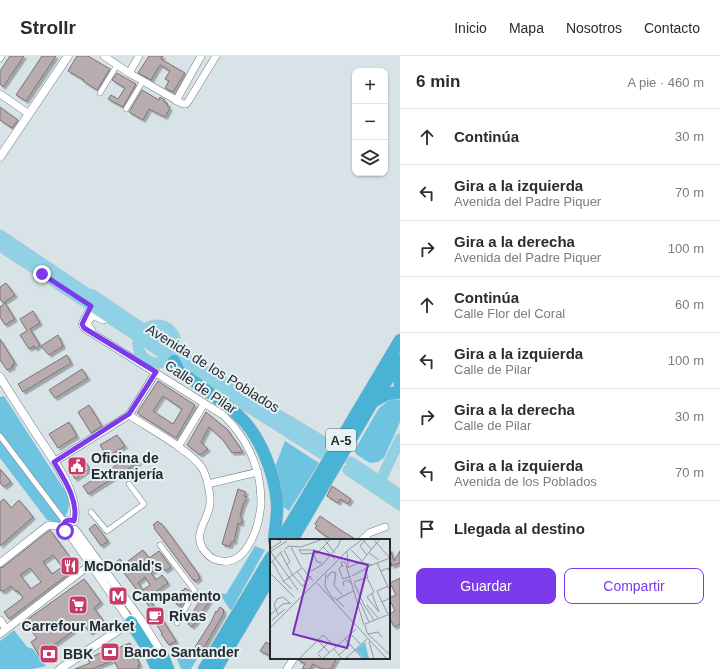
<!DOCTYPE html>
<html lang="es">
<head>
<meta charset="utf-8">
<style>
	:root { --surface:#fff; --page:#f2f2f3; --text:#2b2b33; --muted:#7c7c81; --line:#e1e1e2; --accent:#7c3aed }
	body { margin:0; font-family:Helvetica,sans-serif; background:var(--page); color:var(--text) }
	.controls { position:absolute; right:12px; top:12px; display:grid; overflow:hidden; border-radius:8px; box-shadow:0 1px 3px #0004 }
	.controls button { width:36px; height:36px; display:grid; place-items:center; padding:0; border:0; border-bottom:1px solid var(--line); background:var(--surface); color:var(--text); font:20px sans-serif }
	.stop { position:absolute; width:12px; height:12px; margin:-9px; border:3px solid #7c3aed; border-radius:50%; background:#fff }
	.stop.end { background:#7c3aed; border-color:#fff; box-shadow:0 1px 4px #0008 }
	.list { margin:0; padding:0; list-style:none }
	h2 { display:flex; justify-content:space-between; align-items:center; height:52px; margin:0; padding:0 16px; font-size:17px }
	h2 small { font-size:13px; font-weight:400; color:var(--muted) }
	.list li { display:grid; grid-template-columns:26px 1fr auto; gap:12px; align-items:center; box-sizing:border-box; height:56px; padding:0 16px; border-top:1px solid var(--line) }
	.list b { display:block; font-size:15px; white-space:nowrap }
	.list p { margin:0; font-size:13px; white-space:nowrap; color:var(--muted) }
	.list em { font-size:13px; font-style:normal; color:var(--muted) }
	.actions { display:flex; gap:8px; padding:12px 16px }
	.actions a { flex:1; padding:9px 0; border:1px solid var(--accent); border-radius:8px; text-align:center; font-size:14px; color:var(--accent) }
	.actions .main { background:var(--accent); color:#fff }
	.icon { flex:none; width:22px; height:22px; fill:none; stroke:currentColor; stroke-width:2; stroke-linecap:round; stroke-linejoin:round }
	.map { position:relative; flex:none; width:400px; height:613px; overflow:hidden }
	header { display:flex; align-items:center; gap:24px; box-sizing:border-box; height:56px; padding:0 20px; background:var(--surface); border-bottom:1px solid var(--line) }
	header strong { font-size:19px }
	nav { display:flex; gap:22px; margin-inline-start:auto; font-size:14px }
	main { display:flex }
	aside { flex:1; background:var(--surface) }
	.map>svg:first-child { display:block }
</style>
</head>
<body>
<header>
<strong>Strollr</strong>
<nav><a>Inicio</a><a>Mapa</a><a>Nosotros</a><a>Contacto</a></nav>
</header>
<main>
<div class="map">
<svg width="400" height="613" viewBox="0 0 400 613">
	<defs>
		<filter id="shadow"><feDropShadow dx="2.5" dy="2.5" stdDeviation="0" flood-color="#0004"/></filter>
	</defs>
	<rect width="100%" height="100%" fill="#d8e3e8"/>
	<path fill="#6ec3e0" d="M4,340L69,441C69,454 69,458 59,467L47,464L0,402V341Z
		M392,342L400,344V366L384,402L378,406L370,407L357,399L354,395L379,352Z
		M285,385L319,407L289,455L278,447L274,413Z
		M255,490L265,494L231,555L219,537L226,538Z
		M14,574L27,591L33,593L46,610L33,613H0V585Z
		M194,594L193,597L198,599L200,598L191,613H181L177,603L178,599Z"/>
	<path fill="#b8acae" stroke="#7d7274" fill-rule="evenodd" filter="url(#shadow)" d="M10,0H24L3,31L0,28V15Z
		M42,0H56L26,45L16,39Z
		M77,0H88L110,13L97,34L83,25L84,24L68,15Z
		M149,0H163L161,3L185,17L173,36L165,32L169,25L165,23L170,15L160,9L151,24L138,17Z
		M117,17L136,28L123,51L108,43L111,39L118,43L125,32L112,24Z
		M142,34L159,44L160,41L165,44L164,46L168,48L167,50L170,52L165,61L149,53L143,64L129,56Z
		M0,51L18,64L12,72L0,64Z
		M6,227L15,239L3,247L0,243V231Z
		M5,247L15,263L5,269L0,261V251Z
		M33,255L40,267L30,273L40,289L35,293L34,290L29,293L20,279L27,275L20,263Z
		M58,279L63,290L49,299L41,290Z
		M0,283L15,307L12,309L13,311L7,314L0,304Z
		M67,299L71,307L23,336L18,328Z
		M82,313L88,322L55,342L49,334Z
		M158,325L195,349L176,382L137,357ZM163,340L182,353L173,368L153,355Z
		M89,349L102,370L91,377L78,356Z
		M206,356L227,373L243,396L232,397L223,384L209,371L201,386L208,393L200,399L187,389Z
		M69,366L77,380L58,392L49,378Z
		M117,379L125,390L107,401L100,389Z
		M134,398L139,406L88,438L83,430Z
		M83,403L90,413L75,423L69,413Z
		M0,413L11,426L4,431L0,427Z
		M332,430L351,443L348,448L340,443L338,447L327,440Z
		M238,433L246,436L244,440L247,441L243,449L240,460L242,463L241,468L238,467L234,486H231L230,490H228L222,488Z
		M4,443L11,452L19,444L33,461L0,490V446Z
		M320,460L339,473L357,484H332L324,479L315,472L317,470L315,468Z
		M158,465L160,468L161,467L171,480L199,519H198L200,522L195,526L194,523L193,524L154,472L155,471L153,469Z
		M95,468L108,485L101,490L89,473Z
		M50,474L75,508V513L9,563L4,556L23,542L17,534L16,536L11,530L3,536L2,534L0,535V512L3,511ZM53,499L62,511L52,518L43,506ZM30,512L41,526L31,533L20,519Z
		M390,493L394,505L400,495V507L391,510L392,507L389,508V494Z
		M143,494L149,502L159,495L171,511L165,515L161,509L151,517L156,524L162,519L168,527L148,541L176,585L169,589L161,578L162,577L148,555L151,553L116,506L120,503L124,508ZM145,521L150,529L143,534L138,527Z
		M400,522V568L394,571L389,561V558L395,555L389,542L396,539L390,527Z
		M84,523L101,546L94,552L105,567L90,577L83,568L47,594L48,596L40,601L31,586L37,582L24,566Z
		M185,532L190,535L180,550L176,548L177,545L176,544L182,534L183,535Z
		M206,538L211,541L209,543L210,544L195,568H194L192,571L188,568L189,565H188L203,539L204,540Z
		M220,551L224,554L223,556L224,557L200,598L198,599L193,596L195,591L211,566L216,555L217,556Z
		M266,586L271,589V600L260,595Z
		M130,587L140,609H138L139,613H118L114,604L92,613H75L90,607L88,603L116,589L118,592Z
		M299,602H337L331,613H322L313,608L310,613H302L305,608L298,604Z"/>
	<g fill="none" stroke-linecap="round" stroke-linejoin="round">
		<defs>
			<path id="pedestrian" d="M100,37L117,9
				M126,53L143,25
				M0,380L65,466
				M91,456L107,475L144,448L129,428
				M160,489L195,535L177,567"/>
			<path id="minor" d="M104,0L129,17L183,48H186L189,44L216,0
				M0,2L1,0
				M129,17L139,0
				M0,38L29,58
				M176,45L201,0
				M93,247L82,268L84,272L223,359C239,374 251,393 257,415C260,425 261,437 261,448C259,471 246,516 214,503C209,501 206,497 203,493C194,479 205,467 209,453C211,446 210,437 208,429C207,424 205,417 202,412C190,394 148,372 129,359
				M92,275L87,267L93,259L103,264L108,262
				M178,391L204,348
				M54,406L129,359L156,316
				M208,428L258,416
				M362,484L369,477L385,471
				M0,507L47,470L51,469L63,471
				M0,564L6,573
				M0,578L91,508
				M287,613L294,602"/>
			<path id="tertiary" d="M0,101L68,0
				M0,321C12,341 25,360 37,379C51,400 80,438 74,465
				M74,465C64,461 59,472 69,477L131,566
				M75,474L143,567L162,598
				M60,613L123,571L134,562"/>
			<path id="primary" d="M0,179L88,238L93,239L199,311L327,388
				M0,190L170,302L321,397
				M138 288a19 19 0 1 1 38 0a19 19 0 1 1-38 0Z
				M351,406L400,439
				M348,414L400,449
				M377,432L400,383"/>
			<path id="motorway" d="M174,305L179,315C199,329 220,343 238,359C260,379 275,418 277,447C278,459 275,472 274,484
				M400,307L398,315L400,329
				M373,346C381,341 390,335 400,337
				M281,484L400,284
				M292,484L372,347L400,304
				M131,566L148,593L157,613
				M162,598L168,613
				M204,613L271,501
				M216,613L271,520"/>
		</defs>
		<use href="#pedestrian" stroke="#737d81" stroke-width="6"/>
		<use href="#minor" stroke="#737d81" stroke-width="8"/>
		<use href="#tertiary" stroke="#737d81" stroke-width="9"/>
		<use href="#primary" stroke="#bebfc0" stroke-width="11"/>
		<use href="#motorway" stroke="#bebfc0" stroke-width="13"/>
		<use href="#pedestrian" stroke="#fff" stroke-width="5"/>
		<use href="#minor" stroke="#fff" stroke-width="7"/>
		<use href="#tertiary" stroke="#fff" stroke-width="8"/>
		<use href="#primary" stroke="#91d1e5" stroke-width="10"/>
		<use href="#motorway" stroke="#48b3d4" stroke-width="12"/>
	</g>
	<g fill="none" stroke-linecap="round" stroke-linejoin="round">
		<path stroke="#7c3aed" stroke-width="5" d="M42,218L91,250L82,268L84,272L156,316L129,358L54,406C64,423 79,445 74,465C66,462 61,467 65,475"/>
	</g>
	<defs>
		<symbol id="civic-square" viewBox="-11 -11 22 22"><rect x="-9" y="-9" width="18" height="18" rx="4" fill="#c93b65" stroke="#e5f1f5"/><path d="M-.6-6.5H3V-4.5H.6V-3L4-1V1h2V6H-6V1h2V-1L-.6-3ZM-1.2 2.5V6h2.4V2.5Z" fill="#fff"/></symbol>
		<symbol id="restaurant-square" viewBox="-11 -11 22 22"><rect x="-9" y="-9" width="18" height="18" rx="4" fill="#c93b65" stroke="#e5f1f5"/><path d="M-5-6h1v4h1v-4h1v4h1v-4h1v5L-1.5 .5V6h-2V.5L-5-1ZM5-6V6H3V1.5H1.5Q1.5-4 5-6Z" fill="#fff"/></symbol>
		<symbol id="metro-square" viewBox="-11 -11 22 22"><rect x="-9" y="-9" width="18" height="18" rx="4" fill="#c93b65" stroke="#e5f1f5"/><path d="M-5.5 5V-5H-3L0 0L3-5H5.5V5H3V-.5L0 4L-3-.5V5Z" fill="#fff"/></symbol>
		<symbol id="supermarket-square" viewBox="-11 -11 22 22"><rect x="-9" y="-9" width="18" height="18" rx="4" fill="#c93b65" stroke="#e5f1f5"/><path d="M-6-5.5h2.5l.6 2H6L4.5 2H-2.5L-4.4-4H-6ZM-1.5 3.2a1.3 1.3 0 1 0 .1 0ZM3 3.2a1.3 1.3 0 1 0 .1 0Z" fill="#fff"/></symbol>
		<symbol id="cafe-square" viewBox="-11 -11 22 22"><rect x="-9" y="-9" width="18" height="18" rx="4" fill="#c93b65" stroke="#e5f1f5"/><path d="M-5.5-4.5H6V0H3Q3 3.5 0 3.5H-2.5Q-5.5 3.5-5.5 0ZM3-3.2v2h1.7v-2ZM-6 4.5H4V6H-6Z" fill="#fff"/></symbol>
		<symbol id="bank-square" viewBox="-11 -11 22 22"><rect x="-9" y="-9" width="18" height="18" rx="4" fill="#c93b65" stroke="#e5f1f5"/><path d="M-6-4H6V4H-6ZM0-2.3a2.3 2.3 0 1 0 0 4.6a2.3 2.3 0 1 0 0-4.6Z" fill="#fff"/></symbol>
	</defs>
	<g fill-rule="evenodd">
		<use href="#civic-square" x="66" y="399" width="22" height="22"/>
		<use href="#restaurant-square" x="59" y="499" width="22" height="22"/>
		<use href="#metro-square" x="107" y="529" width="22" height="22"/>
		<use href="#supermarket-square" x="67" y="538" width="22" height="22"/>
		<use href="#cafe-square" x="144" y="549" width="22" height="22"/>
		<use href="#bank-square" x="99" y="585" width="22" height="22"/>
		<use href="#bank-square" x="38" y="587" width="22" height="22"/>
	</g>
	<g text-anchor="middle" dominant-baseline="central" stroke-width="4" stroke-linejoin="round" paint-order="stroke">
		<rect fill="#e5f1f5" stroke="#5f6668" stroke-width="1" x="326" y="373" width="30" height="22" rx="3"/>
		<g font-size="13" font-weight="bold" fill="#262a2c">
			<text x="341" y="384">A-5</text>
		</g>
		<g font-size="14" fill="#262a2c" stroke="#e5f1f5">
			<text transform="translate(213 312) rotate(32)">Avenida de los Poblados</text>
			<text transform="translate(201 331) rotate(34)">Calle de Pilar</text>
		</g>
		<g font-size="14" font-weight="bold" fill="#262a2c" stroke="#e5f1f5" text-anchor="start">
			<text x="91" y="402">Oficina de<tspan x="91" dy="16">Extranjería</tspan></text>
			<text x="84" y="510">McDonald's</text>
			<text x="132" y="540">Campamento</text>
			<text x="169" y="560">Rivas</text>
			<text x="78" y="570" text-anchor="middle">Carrefour Market</text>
			<text x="124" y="596">Banco Santander</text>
			<text x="63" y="598">BBK</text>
		</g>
	</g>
	<g transform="translate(270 483)">
		<rect width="120" height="120" fill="#d8e3e8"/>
		<path d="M95,103L99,120H94L86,111Z" fill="#6ec3e0"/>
		<path fill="none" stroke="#91999d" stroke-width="1" d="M54,0L65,14M96,0L90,7L97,16M103,0L120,19M94,2L102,11M21,8L30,26L43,42M53,8L65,20M1,9L11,3L9,0M15,10L19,7L31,8L53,0M14,11L20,23L17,25M29,11L32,15L47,14L60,1M29,11H45M81,11L92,22M0,12L28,51M77,12L78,28M0,13L17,2M10,13L22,35L33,48M43,14L47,23L52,24M99,14L109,21M2,22L14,43L22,50M91,23L102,26L120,19M107,24L120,52M0,25L12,12M72,26L69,30L73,40L81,37M73,28L71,23H75L94,86M77,29L91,23L110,0M27,32L35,43M41,32L52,26L68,7L71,0M111,32L118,29L120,34M0,34L24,58M56,35L55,47L64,62M82,37L102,26M57,39L61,33L66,34L64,46L72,56M97,39L104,53M13,43L32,29M84,43L98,38L95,31M47,44L117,120M84,44L94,66L104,81M74,47L73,43L78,41L80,44M118,47L107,52L112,63L120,59M32,48L41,37M102,55L109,73L97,58L104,53M64,58L74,68M66,61L83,52M112,63L118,75M87,64L90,63L99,83M97,66L108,79M8,75L4,66L7,60L13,58L21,65M0,76L13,65L20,64M2,81L15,70M95,85L120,75M95,86L97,94L119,115M0,89L78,11L93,0M81,95L91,106M98,95L108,93L112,98M75,100L93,120M48,102L60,114M99,102L104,120M64,110L72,120M48,114L60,102M48,115L52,120L86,90M69,116L80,106M29,120L53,96L66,108M75,120L97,100"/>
		<path fill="#7b2cbf" fill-opacity="0.15" stroke="#7b2cbf" stroke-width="2" d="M44,12L98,26L77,109L23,95Z"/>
		<rect width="120" height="120" fill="none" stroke="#262a2c" stroke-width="2"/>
	</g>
</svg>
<div class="controls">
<button>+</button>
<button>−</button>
<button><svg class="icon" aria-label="layers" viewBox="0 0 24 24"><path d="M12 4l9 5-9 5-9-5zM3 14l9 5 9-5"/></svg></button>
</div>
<div class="stop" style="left:65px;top:475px"></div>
<div class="stop end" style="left:42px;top:218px"></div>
</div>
<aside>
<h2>6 min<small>A pie · 460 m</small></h2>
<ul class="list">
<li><svg class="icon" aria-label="ahead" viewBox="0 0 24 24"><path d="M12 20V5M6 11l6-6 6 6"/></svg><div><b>Continúa</b></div><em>30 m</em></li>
<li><svg class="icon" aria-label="left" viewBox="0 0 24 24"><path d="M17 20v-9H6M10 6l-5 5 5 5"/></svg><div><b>Gira a la izquierda</b><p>Avenida del Padre Piquer</p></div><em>70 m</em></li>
<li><svg class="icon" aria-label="right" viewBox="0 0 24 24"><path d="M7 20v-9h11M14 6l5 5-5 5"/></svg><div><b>Gira a la derecha</b><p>Avenida del Padre Piquer</p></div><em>100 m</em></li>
<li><svg class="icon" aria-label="ahead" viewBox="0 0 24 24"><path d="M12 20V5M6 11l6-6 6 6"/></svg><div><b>Continúa</b><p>Calle Flor del Coral</p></div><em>60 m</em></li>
<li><svg class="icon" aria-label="left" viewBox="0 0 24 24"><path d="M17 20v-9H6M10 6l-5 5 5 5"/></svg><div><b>Gira a la izquierda</b><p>Calle de Pilar</p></div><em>100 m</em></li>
<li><svg class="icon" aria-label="right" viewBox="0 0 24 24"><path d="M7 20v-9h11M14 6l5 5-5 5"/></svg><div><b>Gira a la derecha</b><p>Calle de Pilar</p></div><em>30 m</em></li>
<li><svg class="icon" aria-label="left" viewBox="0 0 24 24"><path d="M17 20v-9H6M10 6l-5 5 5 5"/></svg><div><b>Gira a la izquierda</b><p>Avenida de los Poblados</p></div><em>70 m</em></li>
<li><svg class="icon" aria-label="arrive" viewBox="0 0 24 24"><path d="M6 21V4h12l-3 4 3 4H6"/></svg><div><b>Llegada al destino</b></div></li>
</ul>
<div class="actions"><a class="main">Guardar</a><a>Compartir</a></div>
</aside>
</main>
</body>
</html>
